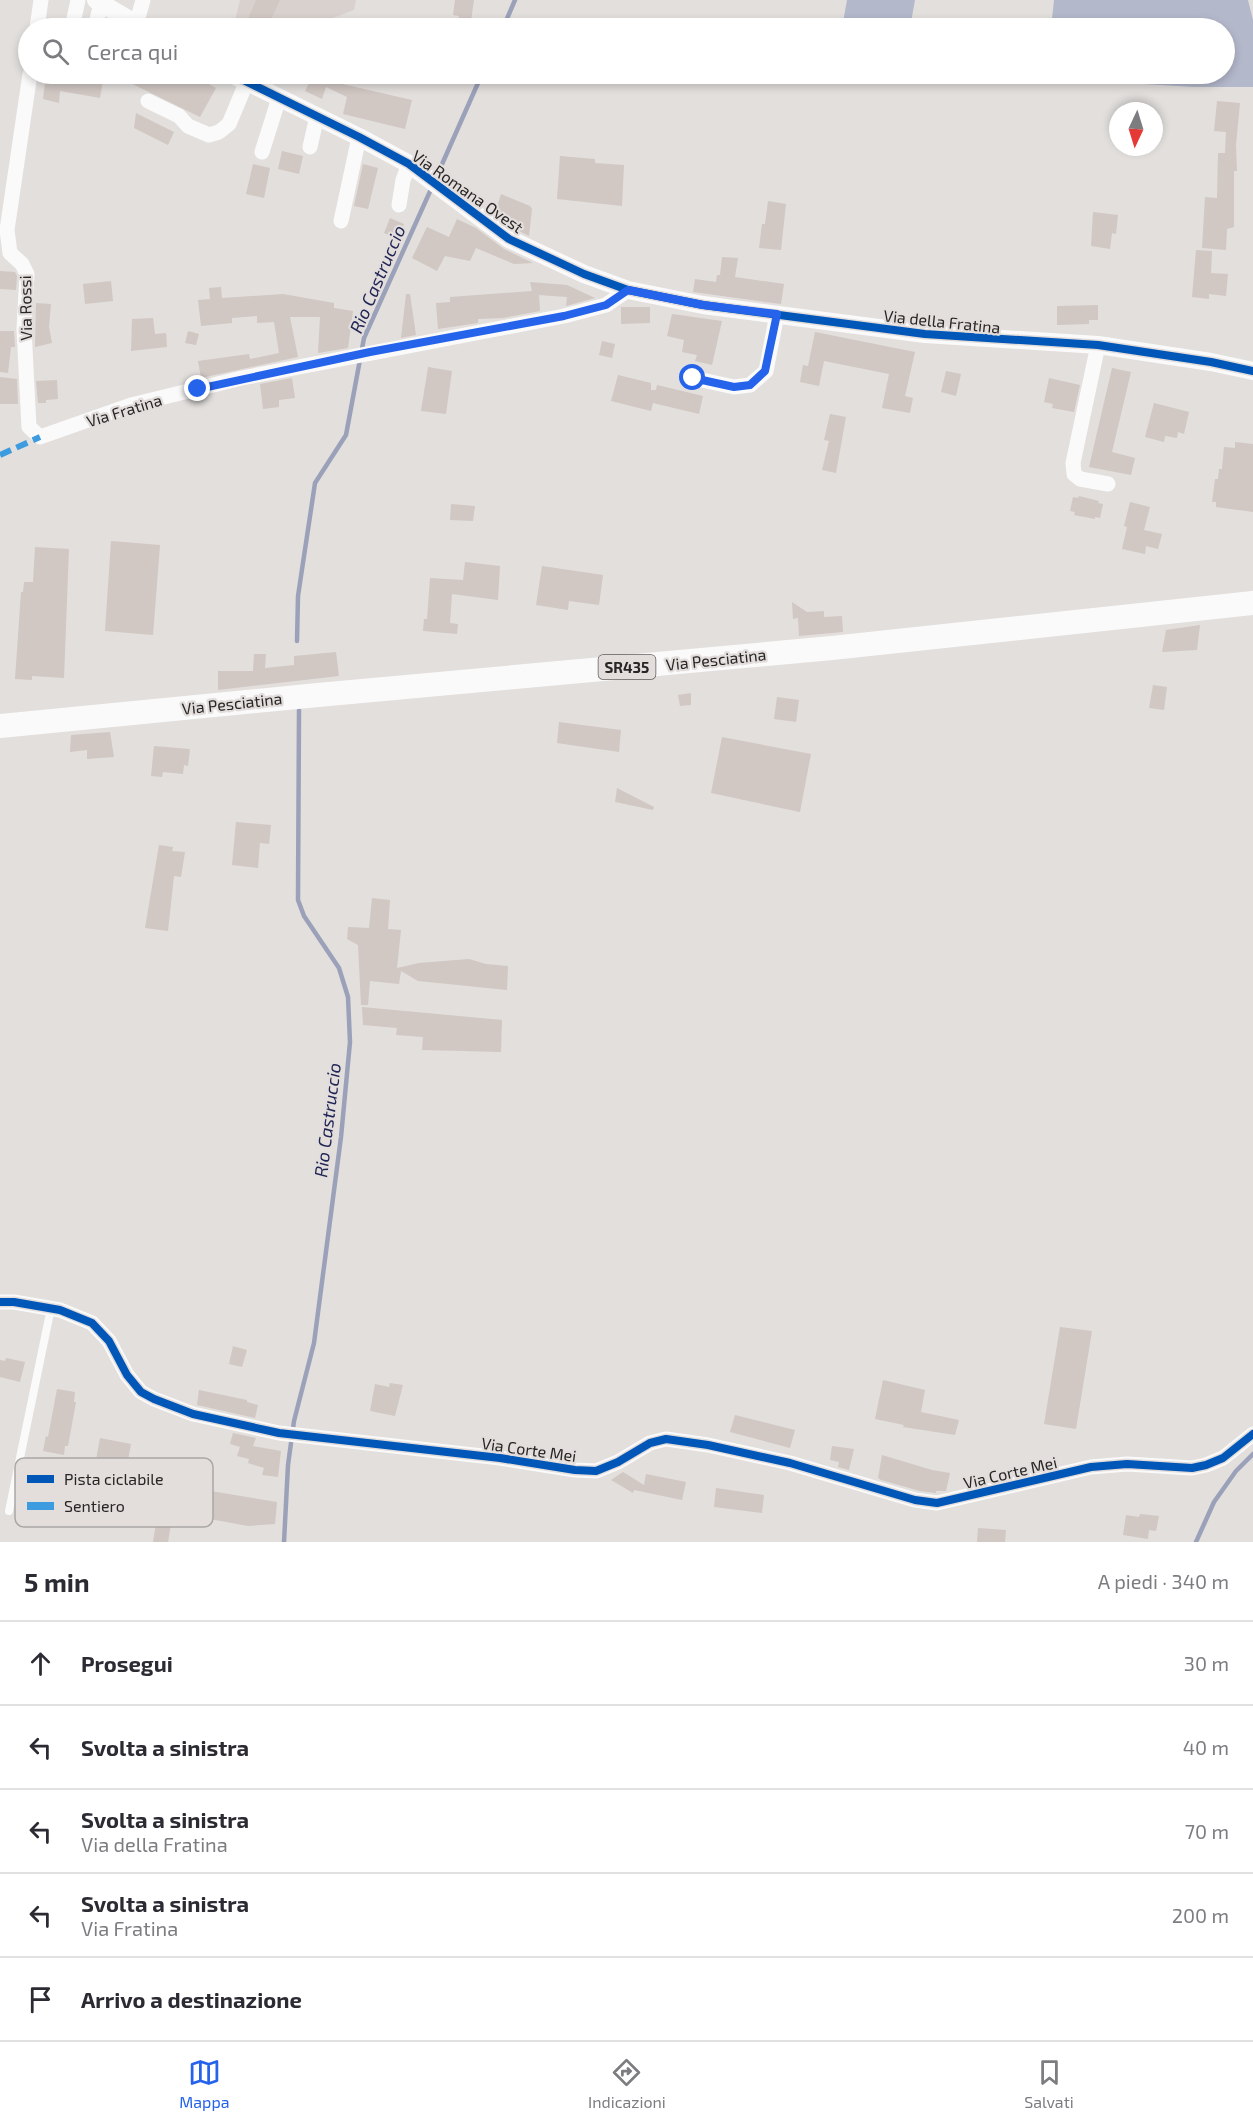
<!DOCTYPE html>
<html lang="it">
<head>
<meta charset="utf-8">
<style>
	:root { --surface:#fff; --page:#f2f2f3; --text:#2b2b33; --muted:#7c7c81; --line:#e1e1e2; --accent:#2563eb }
	body { margin:0; font-family:"Exo 2",sans-serif; background:var(--page); color:var(--text) }
	.compass { position:absolute; left:1109px; top:102px; width:54px; height:54px; border-radius:50%; background:var(--surface); box-shadow:0 3px 9px #0003; rotate:184deg }
	.stop { position:absolute; width:18px; height:18px; margin:-14px; border:4px solid #2563eb; border-radius:50%; background:#fff }
	.stop.end { background:#2563eb; border-color:#fff; box-shadow:0 2px 6px #0008 }
	.list { margin:0; padding:0; list-style:none }
	h2 { display:flex; justify-content:space-between; align-items:center; height:78px; margin:0; padding:0 24px; font-size:26px }
	h2 small { font-size:20px; font-weight:400; color:var(--muted) }
	.list li { display:grid; grid-template-columns:39px 1fr auto; gap:18px; align-items:center; box-sizing:border-box; height:84px; padding:0 24px; border-top:2px solid var(--line) }
	.list b { display:block; font-size:22px; white-space:nowrap }
	.list p { margin:0; font-size:20px; white-space:nowrap; color:var(--muted) }
	.list em { font-size:20px; font-style:normal; color:var(--muted) }
	.icon { flex:none; width:33px; height:33px; fill:none; stroke:currentColor; stroke-width:2; stroke-linecap:round; stroke-linejoin:round }
	.map { position:relative; flex:none; width:1253px; height:1542px; overflow:hidden }
	.search { position:absolute; background:var(--surface); box-shadow:0 3px 9px #0003; left:18px; right:18px; top:18px; height:66px; display:flex; align-items:center; gap:15px; box-sizing:border-box; padding:0 21px; border-radius:33px; color:var(--muted); font-size:22px }
	.sheet { height:498px; background:var(--surface) }
	nav { display:flex; justify-content:space-around; align-items:center; box-sizing:border-box; height:84px; border-top:2px solid var(--line); background:var(--surface); font-size:16px; color:var(--muted) }
	nav a { display:grid; justify-items:center; gap:3px }
	nav .on { color:var(--accent) }
	.map>svg:first-child { display:block }
</style>
</head>
<body>
<div class="map">
<svg width="1253" height="1542" viewBox="0 0 1253 1542">
	<rect width="100%" height="100%" fill="#e2dfdd"/>
	<path fill="#d9d1cd" d="M240,0H356L354,10L322,22L319,28H233Z"/>
	<path fill="#b4b8cb" d="M847,0H915L910,28H879L843,22Z
		M1054,0H1248L1253,20V87H1194L1044,78L1045,74H1224V28H1051Z"/>
	<g fill="none" stroke-linecap="round" stroke-linejoin="round">
		<path stroke="#9ba1b9" stroke-width="4.5" d="M503,28L515,0
			M435,180L482,74
			M297,641L298,596L315,483L346,435L364,338L432,187
			M284,1542L288,1465L294,1421L314,1343L341,1137L350,1042L348,997L339,968L304,916L298,900L299,710
			M1196,1542L1214,1502L1236,1471L1253,1454"/>
	</g>
	<path fill="#d1c7c3" d="M256,0H280L267,28L248,19Z
		M455,0H474L470,28L457,27L459,16L453,15Z
		M46,74H104L100,98L60,91L59,103L43,99Z
		M112,74H191L216,88L200,117Z
		M314,74H328L340,79L338,83L412,100L405,129L343,114L347,97L326,87L322,99L305,91Z
		M1217,101L1240,103L1236,145L1237,171H1234V227L1227,229L1226,250L1202,248L1205,197L1217,198L1218,153H1225L1226,132L1214,131Z
		M136,113L174,132L168,145L134,128Z
		M282,151L303,156L299,174L278,169Z
		M560,156L595,159V163L624,165L622,206L557,199Z
		M253,164L270,168L264,198L246,194Z
		M363,164L378,168L368,209L354,206Z
		M501,194L530,206L532,209L529,236L515,229L498,217L497,207Z
		M768,201L786,204L781,250L759,248L762,224H765Z
		M1093,212L1118,215L1116,234L1112,233L1110,249L1091,246Z
		M390,218L404,224L398,239L384,233Z
		M457,219L476,228L504,249L533,263L514,264L476,248L470,261L445,256L437,271L412,258L427,227L449,237Z
		M1196,250L1212,251L1211,273L1228,274L1226,296L1209,294V299L1192,297Z
		M722,257L738,258L735,277L784,284L781,304L693,292L695,279L716,282L717,275H720Z
		M0,271L15,272L17,276L16,290L0,289Z
		M111,281L113,301L85,304L83,284Z
		M530,282L567,285L595,298L566,306L567,297L539,295L540,311L503,318L478,319V323L438,329L436,303L450,302V297L532,291Z
		M221,287L222,298L283,294L334,303V308L353,311L348,348L318,353L320,317H290L298,357L201,378L198,361L249,354L250,359L279,353L274,322L257,323V316L232,318V323L201,326L198,300L210,299L209,288Z
		M406,294H410L416,335L401,338Z
		M36,303L51,304L49,327L52,343L35,347Z
		M1098,305V320H1089V324L1057,325V306Z
		M621,307H650V323L621,324Z
		M672,314L722,321L712,365L695,361L697,355L682,352L684,340L667,336Z
		M153,318L155,334L166,333L167,347L131,351L132,319Z
		M0,331H14L15,347H11L8,373L0,372Z
		M188,331L199,334L196,345L185,343Z
		M815,332L915,352L905,396L913,398L910,413L882,408L889,374L824,361L819,386L800,382L803,365L808,366Z
		M602,341L615,344L612,358L599,355Z
		M428,367L452,371L446,414L421,411Z
		M1112,368L1131,372L1112,452L1135,458L1131,475L1089,467Z
		M946,371L961,374L956,396L941,392Z
		M618,375L651,383V390H656L657,385L703,396L699,414L653,403L651,411L611,401Z
		M0,377L17,379L18,404H0Z
		M292,378L295,398L279,400V407L263,409L260,384Z
		M1049,378L1080,385L1074,412L1052,408L1053,404L1044,402Z
		M57,380L58,399L46,400V403H38L36,381Z
		M1154,403L1189,412L1184,434L1178,432L1177,438L1165,436L1164,442L1145,437Z
		M830,414L846,417L836,473L822,470L829,441L824,440Z
		M1235,442L1253,444V512L1216,507V502H1212L1215,479H1218L1219,469H1222L1224,447L1235,448Z
		M1079,496L1099,501L1098,503L1103,504L1100,518L1095,517V519L1074,515L1075,512L1070,511L1073,497L1078,498Z
		M1130,502L1150,507L1144,530L1162,534L1158,549L1146,546L1145,554L1122,549L1127,527L1124,526Z
		M451,504L475,506L473,521L450,520Z
		M111,541L160,545L153,635L105,631Z
		M35,547L69,549L64,678L32,676V680L15,679L21,592H23L24,582H33Z
		M465,562L500,566L498,600L452,594L450,623L458,624L457,634L423,631L424,619H427L430,578L463,580Z
		M542,566L603,575L599,605L569,601L568,610L536,605Z
		M792,602L807,612L824,611V617L842,616L843,632L799,636L798,618L793,619Z
		M1200,625L1197,650L1162,652L1166,630Z
		M336,652L339,676L218,690V671H253L254,654H266L265,668L294,665V656Z
		M1153,685L1167,687L1164,710L1149,708Z
		M691,693V705L680,706L678,695Z
		M777,697L799,700L796,722L774,719Z
		M559,722L621,730L619,752L557,743Z
		M110,732L114,757L87,759V750L70,752L71,735Z
		M722,737L811,754L800,812L711,793Z
		M154,746L190,749L188,766L184,765L183,774L163,772L162,777L151,776Z
		M617,788L654,807L653,810L615,802Z
		M236,822L271,825L269,844L260,843L258,868L232,865Z
		M159,845L173,847L172,851L185,852L181,877L174,876L168,931L145,928Z
		M372,898L390,900L388,929L401,930L397,968L419,963L469,959L486,964L508,966L507,990L418,981L401,971L399,984L370,981L368,1005H361L358,945L347,939L348,927L369,928Z
		M362,1007L502,1020L501,1052L422,1050L423,1037L396,1035L397,1028L363,1025Z
		M1060,1327L1092,1331L1076,1429L1044,1424Z
		M233,1346L247,1350L242,1367L229,1364Z
		M6,1358L25,1362L20,1382L0,1377V1360L5,1361Z
		M883,1380L925,1390L921,1412L959,1420L955,1435L903,1427L904,1425L875,1419Z
		M390,1383L403,1385L395,1416L370,1411L375,1384L389,1387Z
		M57,1389L75,1392L74,1402H76L68,1446H65L64,1455L43,1451L46,1436L48,1437Z
		M199,1390L247,1400V1402L258,1405L255,1418L197,1405Z
		M735,1415L795,1430L790,1448L730,1432Z
		M233,1433L256,1438L253,1446L281,1451L278,1477L262,1475L264,1468L248,1463L249,1459L237,1456L240,1447L230,1444Z
		M100,1438L131,1444L126,1471L95,1465Z
		M832,1446L854,1449L849,1470L838,1467L839,1462L830,1460Z
		M882,1455L932,1470L950,1473L946,1491H936V1493L920,1491L881,1480L878,1478Z
		M623,1472L644,1485L646,1474L686,1482L682,1500L634,1490L633,1493L611,1480Z
		M192,1488L277,1502L275,1524L248,1526L210,1519L209,1521L187,1518Z
		M716,1488L764,1495L762,1513L714,1507Z
		M1140,1514L1159,1516L1156,1531L1149,1530L1148,1539L1123,1535L1126,1515L1139,1517Z
		M156,1523L171,1524L168,1542H153Z
		M978,1528L1006,1530L1005,1542H977Z"/>
	<g fill="none" stroke-linecap="round" stroke-linejoin="round">
		<path stroke="#fbfafa" stroke-width="8" d="M9,1511L51,1308"/>
		<path stroke="#fbfafa" stroke-width="15" d="M136,25L143,0
			M37,28L41,0
			M72,28L78,0
			M95,28L101,3
			M30,74L7,230L10,253L22,264L27,274L24,329L29,427L40,437L131,405L242,378L564,316L606,305L628,290
			M148,101L179,116L188,126L209,135L219,132L229,124L247,81
			M310,147L317,116
			M262,152L279,98
			M399,205L403,180L409,164
			M341,221L359,137
			M1098,345L1073,463L1074,474L1080,479L1108,484
			M693,378L734,387L750,385L766,371L777,314
			M0,1302H14L60,1310L92,1323L109,1341L127,1375L141,1392L154,1399L193,1414L279,1433L500,1458L575,1470L596,1471L618,1462L650,1443L666,1439L708,1445L790,1463L915,1500L937,1503L1091,1467L1127,1464L1192,1468L1206,1465L1223,1458L1253,1434"/>
		<path stroke="#fbfafa" stroke-width="18" d="M96,0L143,28
			M231,74L359,137L409,164L509,239L584,274L628,290L703,305L925,334L1098,345L1211,362L1253,371"/>
		<path stroke="#fbfafa" stroke-width="24" d="M0,726L318,695L832,648L1253,603"/>
		<path stroke="#3d9ce0" stroke-width="6" stroke-dasharray="12 6" stroke-linecap="butt" d="M0,455L40,437"/>
		<defs>
			<path id="cycleway" d="M231,74L359,137L409,164L509,239L584,274L628,290L703,305L925,334L1098,345L1211,362L1253,371
				M0,1302H14L60,1310L92,1323L109,1341L127,1375L141,1392L154,1399L193,1414L279,1433L500,1458L575,1470L596,1471L618,1462L650,1443L666,1439L708,1445L790,1463L915,1500L937,1503L1091,1467L1127,1464L1192,1468L1206,1465L1223,1458L1253,1434"/>
		</defs>
		<use href="#cycleway" stroke="#e3dedc" stroke-width="11"/>
		<use href="#cycleway" stroke="#0057b8" stroke-width="8"/>
	</g>
	<g fill="none" stroke-linecap="round" stroke-linejoin="round">
		<path stroke="#2563eb" stroke-width="8" d="M198,389L370,352L564,316L606,305L628,290L703,305L777,314L765,371L750,385L734,387L693,378"/>
	</g>
	<g text-anchor="middle" dominant-baseline="central" stroke-width="4.5" stroke-linejoin="round" paint-order="stroke">
		<rect fill="#e3dedc" stroke="#5f5d5c" stroke-width="1.5" x="598.5" y="655" width="57" height="24" rx="4.5"/>
		<g font-size="15" font-weight="bold" fill="#272625">
			<text x="627" y="667">SR435</text>
		</g>
		<g font-size="16" fill="#272625" stroke="#e3dedc">
			<text transform="translate(468 191) rotate(35)">Via Romana Ovest</text>
			<text transform="translate(25 308) rotate(-91)">Via Rossi</text>
			<text transform="translate(942 321) rotate(6)">Via della Fratina</text>
			<text transform="translate(124 410) rotate(-17)">Via Fratina</text>
			<text transform="translate(716 659) rotate(-6)">Via Pesciatina</text>
			<text transform="translate(232 703) rotate(-6)">Via Pesciatina</text>
			<text transform="translate(529 1449) rotate(8)">Via Corte Mei</text>
			<text transform="translate(1010 1472) rotate(-13)">Via Corte Mei</text>
		</g>
		<g font-size="18" font-style="italic" fill="#1e2555" stroke="#e3dedc">
			<text transform="translate(377 279) rotate(-67)">Rio Castruccio</text>
			<text transform="translate(327 1120) rotate(-83)">Rio Castruccio</text>
		</g>
	</g>
	<rect x="15" y="1458" width="198" height="69" rx="9" fill="#e3dedc" stroke="#aba7a5" stroke-width="1.5"/>
	<rect x="27" y="1475" width="27" height="8" fill="#0057b8"/>
	<rect x="27" y="1502" width="27" height="8" fill="#3d9ce0"/>
	<g font-size="16" fill="#272625">
		<text x="64" y="1485">Pista ciclabile</text>
		<text x="64" y="1512">Sentiero</text>
	</g>
</svg>
<svg class="compass" viewBox="-18 -18 36 36"><path d="M0-13l5 13h-10z" fill="#e53935"/><path d="M0 13l5-13h-10z" fill="#7c7c81"/></svg>
<div class="stop" style="left:693px;top:378px"></div>
<div class="stop end" style="left:198px;top:389px"></div>
<div class="search"><svg class="icon" aria-label="search" viewBox="0 0 24 24"><circle cx="10" cy="10" r="6"/><path d="M15 15l6 6"/></svg>Cerca qui</div>
</div>
<section class="sheet">
<h2>5 min<small>A piedi · 340 m</small></h2>
<ul class="list">
<li><svg class="icon" aria-label="ahead" viewBox="0 0 24 24"><path d="M12 20V5M6 11l6-6 6 6"/></svg><div><b>Prosegui</b></div><em>30 m</em></li>
<li><svg class="icon" aria-label="left" viewBox="0 0 24 24"><path d="M17 20v-9H6M10 6l-5 5 5 5"/></svg><div><b>Svolta a sinistra</b></div><em>40 m</em></li>
<li><svg class="icon" aria-label="left" viewBox="0 0 24 24"><path d="M17 20v-9H6M10 6l-5 5 5 5"/></svg><div><b>Svolta a sinistra</b><p>Via della Fratina</p></div><em>70 m</em></li>
<li><svg class="icon" aria-label="left" viewBox="0 0 24 24"><path d="M17 20v-9H6M10 6l-5 5 5 5"/></svg><div><b>Svolta a sinistra</b><p>Via Fratina</p></div><em>200 m</em></li>
<li><svg class="icon" aria-label="arrive" viewBox="0 0 24 24"><path d="M6 21V4h12l-3 4 3 4H6"/></svg><div><b>Arrivo a destinazione</b></div></li>
</ul>
</section>
<nav>
<a class="on"><svg class="icon" aria-label="map" viewBox="0 0 24 24"><path d="M3 6l6-2 6 2 6-2v14l-6 2-6-2-6 2zM9 4v14M15 6v14"/></svg>Mappa</a>
<a><svg class="icon" aria-label="directions" viewBox="0 0 24 24"><path d="M12 3l9 9-9 9-9-9zM9 14v-3h6M13 9l2 2-2 2"/></svg>Indicazioni</a>
<a><svg class="icon" aria-label="saved" viewBox="0 0 24 24"><path d="M7 4h10v16l-5-4-5 4z"/></svg>Salvati</a>
</nav>
</body>
</html>
